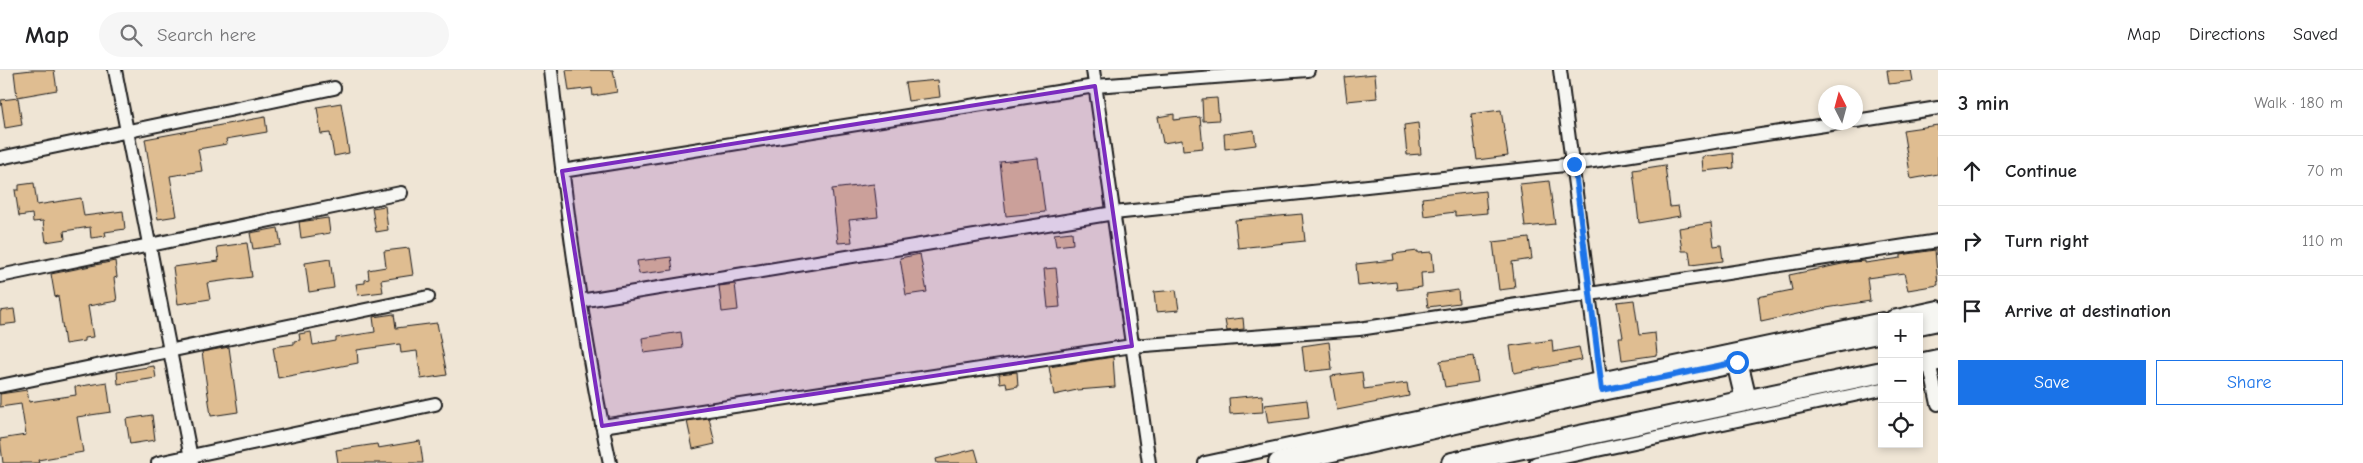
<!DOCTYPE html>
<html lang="en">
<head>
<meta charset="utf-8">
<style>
	:root { --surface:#fff; --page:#f6f6f6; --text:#202124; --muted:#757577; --line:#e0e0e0; --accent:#1a73e8 }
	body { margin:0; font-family:"Comic Neue",sans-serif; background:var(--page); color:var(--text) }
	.controls { position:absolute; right:15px; bottom:15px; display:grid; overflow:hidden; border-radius:0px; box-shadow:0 2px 8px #0003 }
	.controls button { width:45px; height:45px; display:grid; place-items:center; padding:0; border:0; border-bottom:1px solid var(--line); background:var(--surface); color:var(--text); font:25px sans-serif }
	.compass { position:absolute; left:1818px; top:15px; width:45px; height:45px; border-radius:50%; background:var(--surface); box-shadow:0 2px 8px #0003; rotate:354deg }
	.stop { position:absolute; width:15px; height:15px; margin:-11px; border:4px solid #1a73e8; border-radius:50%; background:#fff }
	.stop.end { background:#1a73e8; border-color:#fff; box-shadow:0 1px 5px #0008 }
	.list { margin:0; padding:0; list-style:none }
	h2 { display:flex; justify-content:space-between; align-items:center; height:65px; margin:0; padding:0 20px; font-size:21px }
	h2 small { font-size:16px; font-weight:400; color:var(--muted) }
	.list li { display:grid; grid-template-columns:32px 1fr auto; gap:15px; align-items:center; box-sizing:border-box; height:70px; padding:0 20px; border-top:1px solid var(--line) }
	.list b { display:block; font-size:19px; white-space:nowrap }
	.list em { font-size:16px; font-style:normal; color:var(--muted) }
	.actions { display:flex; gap:10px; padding:15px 20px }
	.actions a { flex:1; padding:11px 0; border:1px solid var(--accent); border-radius:0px; text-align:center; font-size:18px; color:var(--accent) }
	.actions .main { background:var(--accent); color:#fff }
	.icon { flex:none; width:28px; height:28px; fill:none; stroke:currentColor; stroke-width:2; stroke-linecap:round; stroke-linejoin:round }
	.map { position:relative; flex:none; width:1938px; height:393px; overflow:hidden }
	header { display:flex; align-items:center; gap:30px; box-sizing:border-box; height:70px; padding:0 25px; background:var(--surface); border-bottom:1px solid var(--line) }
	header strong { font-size:24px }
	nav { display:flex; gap:28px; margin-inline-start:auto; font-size:18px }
	.search { width:350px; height:45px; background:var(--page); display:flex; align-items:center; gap:12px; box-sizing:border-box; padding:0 18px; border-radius:28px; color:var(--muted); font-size:19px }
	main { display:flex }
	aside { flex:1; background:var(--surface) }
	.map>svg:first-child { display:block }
</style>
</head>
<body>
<header>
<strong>Map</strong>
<div class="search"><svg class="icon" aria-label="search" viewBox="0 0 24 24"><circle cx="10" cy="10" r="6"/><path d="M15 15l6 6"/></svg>Search here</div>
<nav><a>Map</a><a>Directions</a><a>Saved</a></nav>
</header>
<main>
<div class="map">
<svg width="1938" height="393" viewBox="0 0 1938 393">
	<rect width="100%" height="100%" fill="#efe5d5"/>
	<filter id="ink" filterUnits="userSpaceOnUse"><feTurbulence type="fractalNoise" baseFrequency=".02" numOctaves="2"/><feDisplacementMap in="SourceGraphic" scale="10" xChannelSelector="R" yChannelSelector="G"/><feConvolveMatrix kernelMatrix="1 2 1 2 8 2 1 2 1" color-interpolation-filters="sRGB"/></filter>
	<g filter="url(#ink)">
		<path fill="#dfbd91" stroke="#1c1c1c" d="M32,0H54L57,20L17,27L14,2Z
			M566,0H613L617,22L593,26L592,18L569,21Z
			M1887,0H1911L1913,11L1889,14Z
			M1375,4L1377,28L1347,31L1344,7Z
			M938,10L940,27L908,31L905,13Z
			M18,28L22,55L5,58L1,30Z
			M1217,28L1219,50L1203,51L1202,29Z
			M341,33L349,83L334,86L330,63L321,64L317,37Z
			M1501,40L1508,86L1477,90L1471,44Z
			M1174,44V50L1200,47L1203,78L1183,80L1182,70L1163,73L1158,47Z
			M265,47L267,62L226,69L227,74L198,79L202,101L170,106L177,146L158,149L145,69Z
			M1418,53L1421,84L1407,85L1404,55Z
			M1938,55V104L1911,109L1903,60Z
			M1254,60L1256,75L1225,79L1224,64Z
			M1733,83L1734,98L1703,101L1702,87Z
			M1038,88L1045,142L1006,146L1000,92Z
			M1665,95L1670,137L1678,136L1680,146L1639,153L1633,100Z
			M1549,111L1555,154L1525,157L1520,114Z
			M34,113L37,135L81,128L84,146L123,141L125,159L105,162L106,166L91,168L90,157L64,161L65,169L46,172L43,151L33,152L32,144L19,146L15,120H19V115Z
			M874,114L878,147L849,150L852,172L838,173L832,119Z
			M1485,121L1487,143L1455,146V142L1424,146L1422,128Z
			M385,136L388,160L376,162L372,138Z
			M1302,144L1305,171L1238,178L1235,150Z
			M328,148L330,163L301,168L299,152Z
			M1711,153L1714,176L1721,175L1723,191L1691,195L1689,181H1682L1679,158Z
			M278,158L281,175L253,179L250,163Z
			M1072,162L1073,174L1056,176L1054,164Z
			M1529,168L1532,189L1512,192L1515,218L1499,220L1493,172Z
			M247,173L252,207L207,213L210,229L178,234L173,197L219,191L217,177Z
			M409,178L413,205L381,210L383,222L358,225L356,214L365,213V210L369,209L368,200L386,197L384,181Z
			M1935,180L1938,215L1908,220L1904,203L1867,208L1870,231L1820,239L1761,252L1758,227L1792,220L1789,205L1852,192L1865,191V193L1901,188V185Z
			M1418,181V183L1432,182L1434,202L1421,203L1422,217L1397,220L1396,212L1358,216L1356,194L1394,190L1393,184Z
			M920,184L927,222L906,225L900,188Z
			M671,187L673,200L639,204L637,191Z
			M330,189L334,218L309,222L305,193Z
			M115,191L117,207L114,208L117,231L88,236L93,267L84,268V271L65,274L58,226L55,227L51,204Z
			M1056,198L1060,237L1048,238L1044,199Z
			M735,214L738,240L722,242L719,216Z
			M1176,220L1179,240L1156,242L1154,222Z
			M1458,220L1459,233L1428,237L1426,224Z
			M1634,230L1639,265L1655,263L1657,285L1622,290L1619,267H1623L1617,232Z
			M14,239L16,253L0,255V241Z
			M394,244L396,258L437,253L447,305L421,309L417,281L401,283L400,274L357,280L358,293L278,308L273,277L294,274V271L300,270L299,264L311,262L313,275L336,271V268L375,262L373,247Z
			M1243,248L1244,259L1227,261L1225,250Z
			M681,262L683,278L644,283L642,268Z
			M1552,270L1553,282L1579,277L1582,290L1514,303L1510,276Z
			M1329,272L1332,299L1305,302L1302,276Z
			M229,277L238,342L211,346L202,282Z
			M1474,286L1478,312L1445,317L1440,291Z
			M1113,287L1115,317L1077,320L1054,325L1049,297Z
			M154,296L156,308L118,314L117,302Z
			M1017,302L1018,316L1007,318L1006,312L1000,313L999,304Z
			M1362,302L1364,319L1407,313L1409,326L1337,340L1331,306Z
			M107,312L111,342L77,347L83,382L38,390L39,393H3L0,369L26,365L21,334L0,337V324L27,320L29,332L76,325L75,317Z
			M1262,325L1263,342L1230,344L1229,328Z
			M1307,330L1309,348L1268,353L1265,335Z
			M152,345L155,370L130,374L126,349Z
			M709,348L715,374L693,379L687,351Z
			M420,371L423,393H338L336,380L377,374L378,378Z
			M975,379L979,393H937L936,389Z"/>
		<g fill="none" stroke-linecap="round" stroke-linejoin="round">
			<defs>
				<path id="minor" d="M115,0L192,393
					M551,0C565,132 582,263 610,393
					M1093,0L1149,393
					M1560,0L1601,316
					M1856,51L1938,38
					M0,88L334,18
					M562,101L1095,16L1308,0
					M0,206L401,123
					M580,231L1114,143L1574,94L1844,52
					M1892,247L1938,237
					M1929,292L1938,334
					M0,316L428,227
					M602,356L1132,276L1359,259L1938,171
					M158,393L435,334
					M1205,393L1882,249
					M1536,393L1882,319"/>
				<path id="primary" d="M1919,254L1938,250
					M1737,292L1746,330
					M1919,294L1938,290
					M1279,393L1602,320L1882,262
					M1452,393L1882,302"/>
			</defs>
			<use href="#minor" stroke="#1c1c1c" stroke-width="16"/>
			<use href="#primary" stroke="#1c1c1c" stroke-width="24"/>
			<use href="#minor" stroke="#f6f6f2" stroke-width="12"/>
			<use href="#primary" stroke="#f6f6f2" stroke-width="20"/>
		</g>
	</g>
	<g fill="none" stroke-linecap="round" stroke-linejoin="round" filter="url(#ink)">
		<path stroke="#1a73e8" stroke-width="6" d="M1574,94L1602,320L1737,292"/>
	</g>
	<path fill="#7b2cbf" fill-opacity="0.2" stroke="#7b2cbf" stroke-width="4" stroke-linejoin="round" d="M1095,16L1132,276L602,356L562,101Z"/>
</svg>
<div class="controls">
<button>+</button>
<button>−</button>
<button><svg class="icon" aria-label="locate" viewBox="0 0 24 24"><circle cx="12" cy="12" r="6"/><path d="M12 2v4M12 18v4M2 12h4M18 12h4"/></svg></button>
</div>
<svg class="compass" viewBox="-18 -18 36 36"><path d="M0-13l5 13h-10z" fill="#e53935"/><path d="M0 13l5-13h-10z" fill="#757577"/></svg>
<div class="stop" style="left:1737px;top:292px"></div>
<div class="stop end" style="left:1574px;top:94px"></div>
</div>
<aside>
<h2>3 min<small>Walk · 180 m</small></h2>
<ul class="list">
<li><svg class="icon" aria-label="ahead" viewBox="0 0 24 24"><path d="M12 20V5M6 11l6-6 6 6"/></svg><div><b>Continue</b></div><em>70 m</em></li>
<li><svg class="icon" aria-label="right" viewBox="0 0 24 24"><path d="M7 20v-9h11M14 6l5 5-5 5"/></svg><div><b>Turn right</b></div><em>110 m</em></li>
<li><svg class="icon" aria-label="arrive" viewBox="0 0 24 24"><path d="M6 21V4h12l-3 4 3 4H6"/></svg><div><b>Arrive at destination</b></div></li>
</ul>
<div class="actions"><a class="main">Save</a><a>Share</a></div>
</aside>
</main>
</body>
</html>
